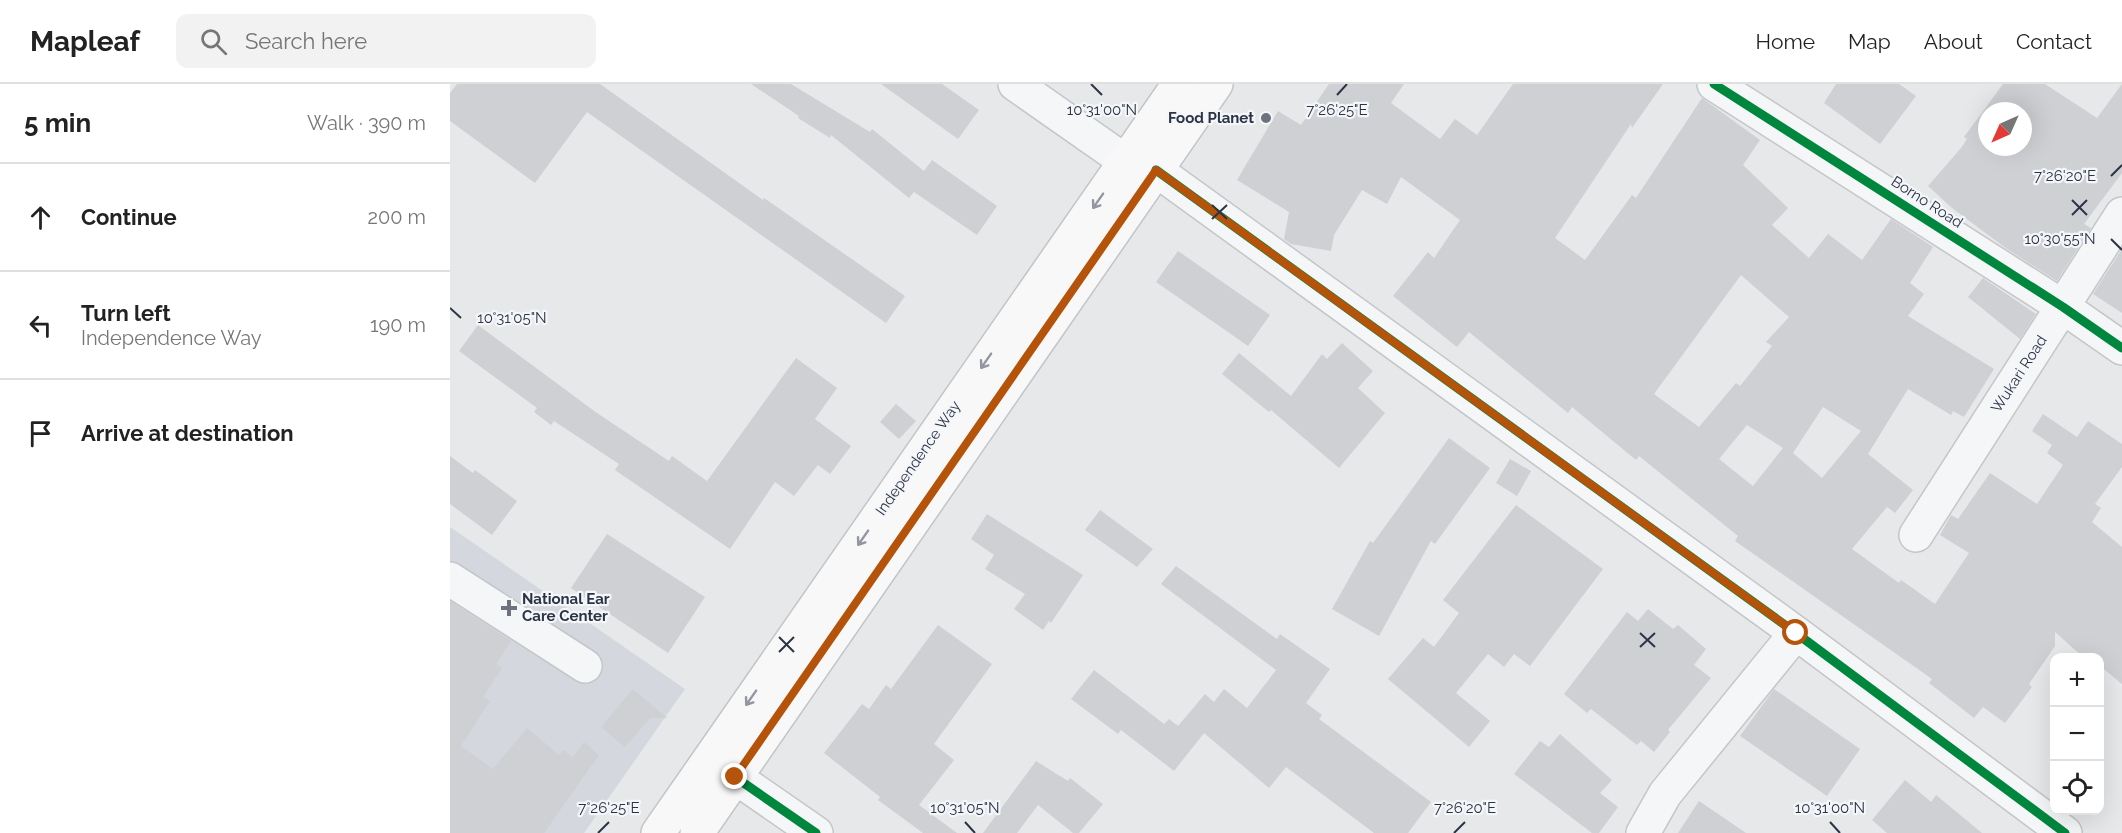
<!DOCTYPE html>
<html lang="en">
<head>
<meta charset="utf-8">
<style>
	:root { --surface:#fff; --page:#f2f2f2; --text:#222; --muted:#767676; --line:#e0e0e0 }
	body { margin:0; font-family:Raleway,sans-serif; background:var(--page); color:var(--text) }
	.controls { position:absolute; right:18px; bottom:18px; display:grid; overflow:hidden; border-radius:12px; box-shadow:0 6px 24px #0002 }
	.controls button { width:54px; height:54px; display:grid; place-items:center; padding:0; border:0; border-bottom:2px solid var(--line); background:var(--surface); color:var(--text); font:30px sans-serif }
	.compass { position:absolute; left:1528px; top:18px; width:54px; height:54px; border-radius:50%; background:var(--surface); box-shadow:0 6px 24px #0002; rotate:225deg }
	.stop { position:absolute; width:18px; height:18px; margin:-14px; border:4px solid #b45309; border-radius:50%; background:#fff }
	.stop.end { background:#b45309; border-color:#fff; box-shadow:0 2px 6px #0008 }
	.list { margin:0; padding:0; list-style:none }
	h2 { display:flex; justify-content:space-between; align-items:center; height:78px; margin:0; padding:0 24px; font-size:26px }
	h2 small { font-size:20px; font-weight:400; color:var(--muted) }
	.list li { display:grid; grid-template-columns:39px 1fr auto; gap:18px; align-items:center; box-sizing:border-box; height:108px; padding:0 24px; border-top:2px solid var(--line) }
	.list b { display:block; font-size:22px; white-space:nowrap }
	.list p { margin:0; font-size:20px; white-space:nowrap; color:var(--muted) }
	.list em { font-size:20px; font-style:normal; color:var(--muted) }
	.icon { flex:none; width:33px; height:33px; fill:none; stroke:currentColor; stroke-width:2; stroke-linecap:round; stroke-linejoin:round }
	.map { position:relative; flex:none; width:1672px; height:749px; overflow:hidden }
	header { display:flex; align-items:center; gap:36px; box-sizing:border-box; height:84px; padding:0 30px; background:var(--surface); border-bottom:2px solid var(--line) }
	header strong { font-size:28px }
	nav { display:flex; gap:33px; margin-inline-start:auto; font-size:21px }
	.search { width:420px; height:54px; background:var(--page); display:flex; align-items:center; gap:15px; box-sizing:border-box; padding:0 21px; border-radius:12px; color:var(--muted); font-size:22px }
	main { display:flex }
	aside { flex:1; background:var(--surface) }
	.map>svg:first-child { display:block }
</style>
</head>
<body>
<header>
<strong>Mapleaf</strong>
<div class="search"><svg class="icon" aria-label="search" viewBox="0 0 24 24"><circle cx="10" cy="10" r="6"/><path d="M15 15l6 6"/></svg>Search here</div>
<nav><a>Home</a><a>Map</a><a>About</a><a>Contact</a></nav>
</header>
<main>
<aside>
<h2>5 min<small>Walk · 390 m</small></h2>
<ul class="list">
<li><svg class="icon" aria-label="ahead" viewBox="0 0 24 24"><path d="M12 20V5M6 11l6-6 6 6"/></svg><div><b>Continue</b></div><em>200 m</em></li>
<li><svg class="icon" aria-label="left" viewBox="0 0 24 24"><path d="M17 20v-9H6M10 6l-5 5 5 5"/></svg><div><b>Turn left</b><p>Independence Way</p></div><em>190 m</em></li>
<li><svg class="icon" aria-label="arrive" viewBox="0 0 24 24"><path d="M6 21V4h12l-3 4 3 4H6"/></svg><div><b>Arrive at destination</b></div></li>
</ul>
</aside>
<div class="map">
<svg width="1672" height="749" viewBox="0 0 1672 749">
	<rect width="100%" height="100%" fill="#e6e8ea"/>
	<path fill="#d4d7dd" d="M0,443L235,605L134,749H0Z"/>
	<path fill="#ced0d3" fill-rule="evenodd" d="M7,0H150L313,116L314,114L455,212L436,239L137,28L85,99L0,37V9Z
		M301,0H341L420,48L422,45L474,87L482,76L547,122L527,151L464,108L459,114L381,51L380,54L348,34L349,32Z
		M431,0H492L529,26L508,55Z
		M879,0H954L941,19L990,55L1005,35L1027,51L1063,0H1213L1182,44L1181,40L1105,154L1135,176L1182,111L1186,114L1252,14L1310,56L1293,81L1338,124L1322,141L1359,174L1378,150L1412,176L1441,135L1483,163L1460,199L1474,210L1458,232L1544,285L1514,333L1503,327L1501,331L1458,305L1418,370L1463,406L1445,429L1437,423L1402,465L1449,499L1451,496L1485,520L1519,469L1490,451L1501,431L1508,435L1540,389L1587,420L1613,381L1597,369L1602,361L1582,347L1593,330L1627,353L1638,337L1672,360V383L1645,420L1651,424L1642,438L1672,463V600L1650,582V573H1633L1605,548V562L1579,600L1582,603L1555,639L1533,623L1524,634L1479,599L1482,595L1285,457L1288,452L1189,372L1186,376L1122,323L1118,329L1019,248L1007,263L943,212L978,168L984,174L1010,136L951,93L937,120L912,106L884,151L881,167L841,160L834,155L839,128L787,96L828,27L851,41ZM1291,191L1339,233L1316,258L1322,262L1290,302L1286,299L1249,343L1204,310ZM1373,323L1411,347L1372,394L1343,369ZM1297,341L1333,364L1303,402L1269,375Z
		M1386,0H1449L1466,12L1430,60L1374,19Z
		M1553,0H1595L1647,34L1672,0V89L1634,140L1641,144L1607,197L1557,165L1502,124L1478,102L1511,64L1517,55L1514,53ZM1537,27H1573V63H1537Z
		M1672,165V229L1643,210Z
		M728,167L820,231L798,262L706,198Z
		M1533,194L1586,230L1570,255L1518,213Z
		M28,241L147,329L219,377L222,372L257,397L346,274L387,304L365,335L401,362L380,390L368,381L344,412L325,398L280,465L165,386L169,380L104,337L101,341L84,328L87,324L9,267Z
		M892,259L923,287L908,304L935,329L889,384L821,326L819,328L772,290L789,269L841,312L872,270L877,275Z
		M446,320L466,337L449,355L430,338Z
		M999,354L1040,384L985,460L981,457L929,552L882,525L920,457L923,459Z
		M0,372L23,389L25,386L67,417L42,451L0,420Z
		M1060,375L1081,387L1067,412L1046,399Z
		M1066,421L1153,485L1080,582L1064,570L1054,583L1038,570L1006,609L1040,637L1019,663L938,595L973,554L984,563L1009,529L993,516Z
		M650,426L703,465L687,483L635,446Z
		M537,430L633,491L601,539L599,537L593,546L564,525L575,510L535,485L544,471L521,455Z
		M157,450L255,513L218,569L121,504Z
		M726,482L827,555L830,550L880,585L856,619L872,631L869,635L981,718L958,749H924L836,683L819,704L754,649L724,687L671,646L668,650L621,615L644,586L714,640L719,635L728,642L755,610L764,618L774,605L797,624L826,586L711,500Z
		M0,517L61,557L46,580L52,584L33,613L40,617L11,662L43,685L77,644L109,671L113,666L123,673L134,658L149,671L94,749H0Z
		M1198,525L1223,545L1228,541L1256,565L1244,581L1261,594L1218,646L1220,648L1204,668L1191,657L1187,661L1141,625L1137,629L1114,610L1177,528L1188,537Z
		M488,541L542,580L484,660L504,676L469,721L507,749H473L428,716L430,713L374,669L412,620L419,625L436,601L441,605Z
		M183,605L217,634H200L175,663L151,643Z
		M1324,605L1410,665L1377,712L1290,652Z
		M1110,650L1162,696L1150,709L1168,723L1149,749H1142L1064,690L1090,657L1099,663Z
		M586,677L618,697L620,694L653,720L629,749H623L588,721L567,749H533Z
		M1455,696L1481,718L1486,711L1532,749H1437L1422,736Z
		M1249,717L1296,749H1228Z"/>
	<g fill="none" stroke-linecap="round" stroke-linejoin="round">
		<defs>
			<path id="minor" d="M565,0L675,77
				M1264,0L1613,223L1672,264
				M706,86L1346,549L1615,749
				M1466,451L1672,130
				M0,495L135,582
				M285,693L366,749
				M1193,749L1215,710L1346,549"/>
			<path id="major" d="M208,749L729,0
				M247,749L766,0"/>
		</defs>
		<use href="#minor" stroke="#c4c6c8" stroke-width="36"/>
		<use href="#major" stroke="#c2c5c8" stroke-width="36"/>
		<use href="#minor" stroke="#f5f6f7" stroke-width="33"/>
		<use href="#major" stroke="#f8f8f8" stroke-width="33"/>
		<defs>
			<path id="cycleway" d="M1264,0L1613,223L1672,264
				M706,86L1346,549L1615,749
				M285,693L366,749"/>
		</defs>
		<use href="#cycleway" stroke="#f4f6f9" stroke-width="13"/>
		<use href="#cycleway" stroke="#00873e" stroke-width="9"/>
	</g>
	<defs><path id="oneway-shaft" d="M-6 0H5M1.5-3L5.5 0L1.5 3" fill="none" stroke-width="1.6" stroke-linecap="round" stroke-linejoin="round" transform="scale(1.5)"/></defs>
	<g stroke="#92969e">
		<use href="#oneway-shaft" transform="translate(648 117) rotate(125)"/>
		<use href="#oneway-shaft" transform="translate(536 277) rotate(125)"/>
		<use href="#oneway-shaft" transform="translate(413 454) rotate(125)"/>
		<use href="#oneway-shaft" transform="translate(301 614) rotate(125)"/>
	</g>
	<g fill="none" stroke-linecap="round" stroke-linejoin="round">
		<path stroke="#b45309" stroke-width="8" d="M285,693L706,86L1346,549"/>
	</g>
	<path fill="none" stroke="#2b3445" stroke-width="2" d="M641,0L652,11M887,11L897,0M1661,92L1672,81M1622,116L1637,131M762,121L777,135M1622,131L1637,116M762,135L777,121M1661,155L1672,166M0,224L11,234M1190,549L1205,563M329,553L344,568M1190,563L1205,549M329,568L344,553M515,738L525,749M1380,738L1390,749M148,749L159,738M1004,749L1015,738"/>
	<g fill="#6c737f" stroke="#f4f6f9" stroke-width="2">
		<circle cx="816" cy="34" r="6"/>
		<path d="M56 515h6v6h6v6h-6v6h-6v-6h-6v-6h6z"/>
	</g>
	<g text-anchor="middle" dominant-baseline="central" stroke-width="4.5" stroke-linejoin="round" paint-order="stroke">
		<g font-size="15" font-weight="bold" fill="#2b3445" stroke="#f4f6f9" text-anchor="end">
			<text x="804" y="34">Food Planet</text>
			<text x="72" y="515" text-anchor="start">National Ear<tspan x="72" dy="17">Care Center</tspan></text>
		</g>
		<g font-size="15" fill="#2b3445" stroke="#f4f6f9">
			<text transform="translate(1477 118) rotate(33)">Borno Road</text>
			<text transform="translate(1569 290) rotate(-57)">Wukari Road</text>
			<text transform="translate(468 374) rotate(-55)">Independence Way</text>
		</g>
	</g>
	<g font-size="15" text-anchor="middle" fill="#2b3445" stroke="#f4f6f9" stroke-width="4.5" stroke-linejoin="round" paint-order="stroke">
		<text x="652" y="31">10°31'00"N</text>
		<text x="887" y="31">7°26'25"E</text>
		<text x="1615" y="97">7°26'20"E</text>
		<text x="1610" y="160">10°30'55"N</text>
		<text x="62" y="239">10°31'05"N</text>
		<text x="159" y="729">7°26'25"E</text>
		<text x="515" y="729">10°31'05"N</text>
		<text x="1015" y="729">7°26'20"E</text>
		<text x="1380" y="729">10°31'00"N</text>
	</g>
</svg>
<div class="controls">
<button>+</button>
<button>−</button>
<button><svg class="icon" aria-label="locate" viewBox="0 0 24 24"><circle cx="12" cy="12" r="6"/><path d="M12 2v4M12 18v4M2 12h4M18 12h4"/></svg></button>
</div>
<svg class="compass" viewBox="-18 -18 36 36"><path d="M0-13l5 13h-10z" fill="#e53935"/><path d="M0 13l5-13h-10z" fill="#767676"/></svg>
<div class="stop" style="left:1346px;top:549px"></div>
<div class="stop end" style="left:285px;top:693px"></div>
</div>
</main>
</body>
</html>
